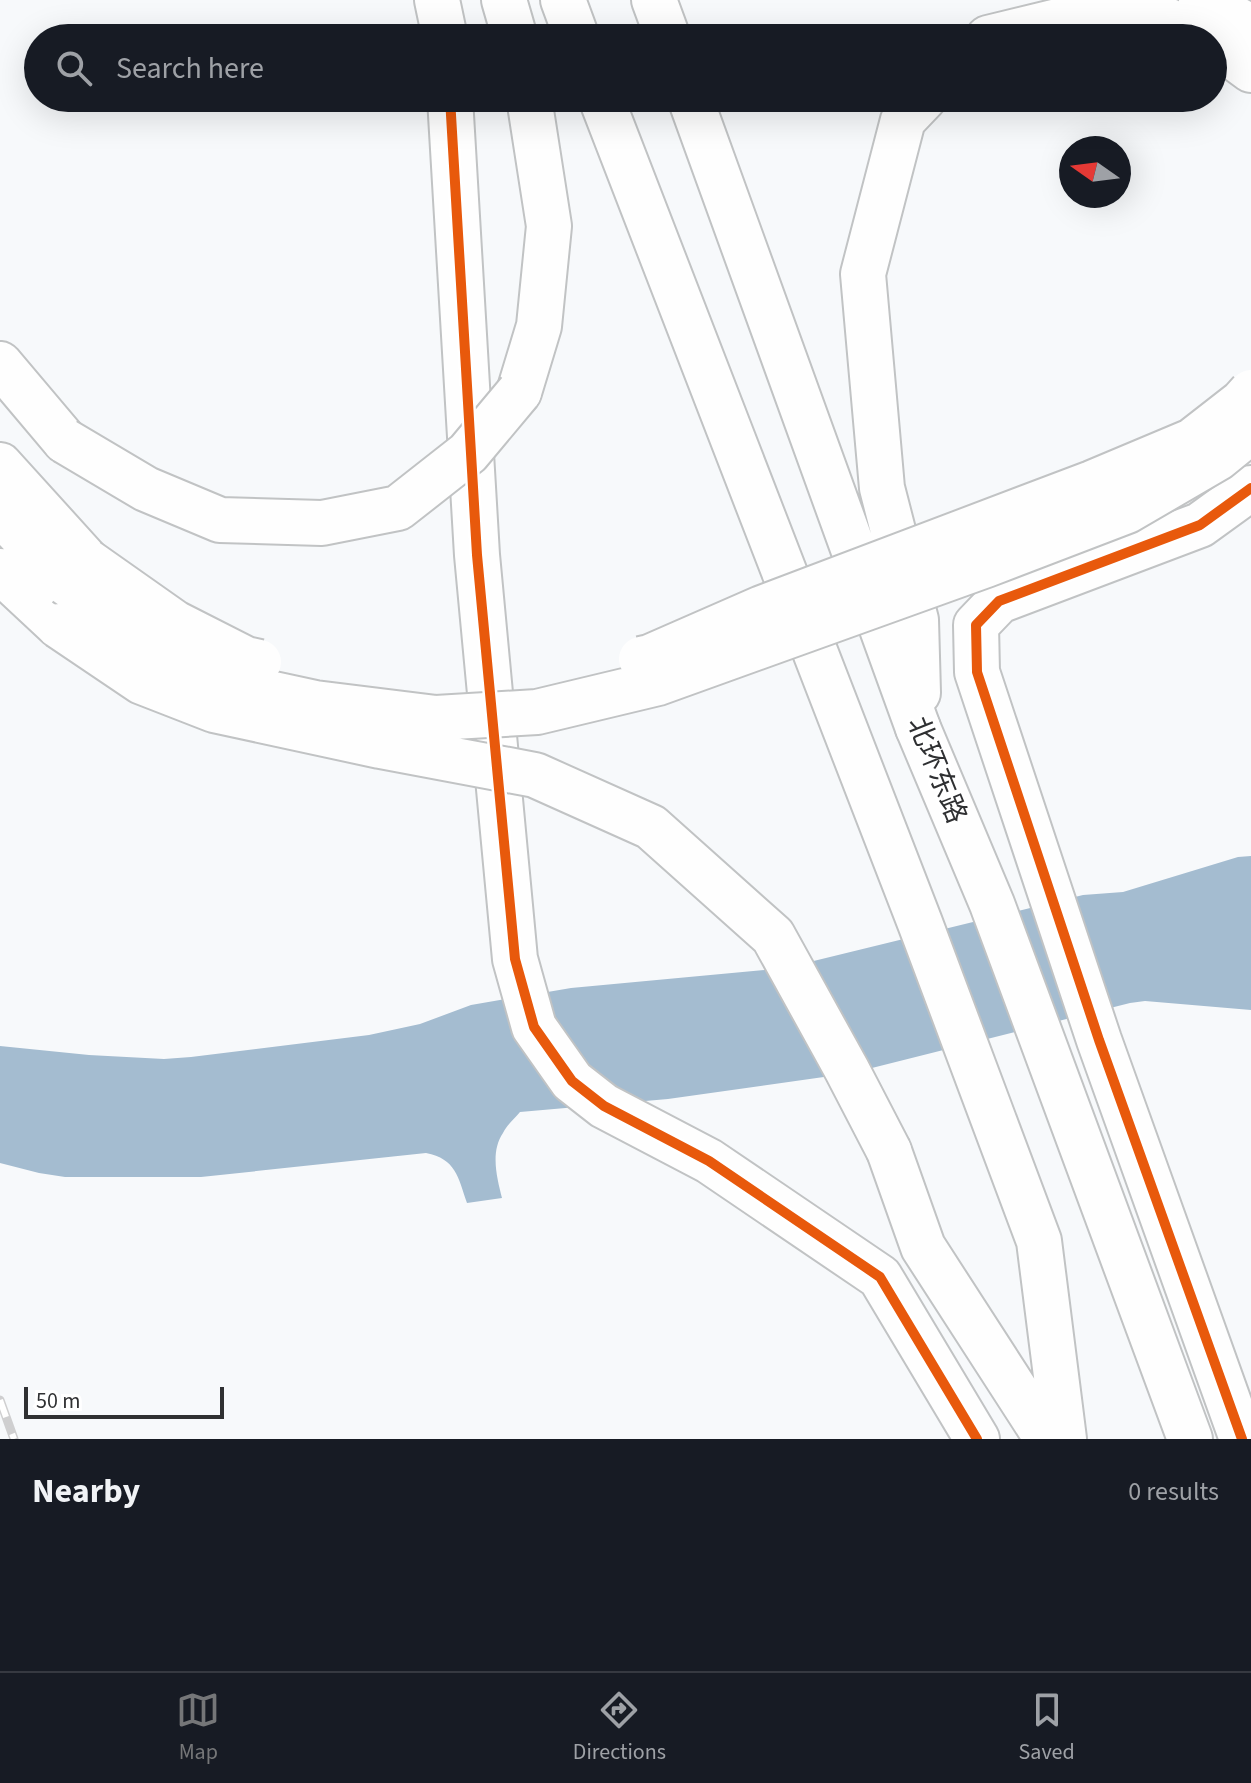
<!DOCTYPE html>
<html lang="en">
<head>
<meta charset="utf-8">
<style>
	:root { --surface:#171b24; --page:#242831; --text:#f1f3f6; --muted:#9ea1a6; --line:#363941; --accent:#757678 }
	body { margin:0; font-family:"Source Sans 3","Noto Sans SC",sans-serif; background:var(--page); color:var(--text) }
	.compass { position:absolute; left:1059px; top:136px; width:72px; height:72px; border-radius:50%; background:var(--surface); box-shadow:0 8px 32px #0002; rotate:284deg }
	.scale { position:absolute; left:24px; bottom:20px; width:200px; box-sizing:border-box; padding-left:8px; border:4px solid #2f3032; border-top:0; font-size:22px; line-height:28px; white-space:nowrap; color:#2f3032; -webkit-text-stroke:6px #fff; paint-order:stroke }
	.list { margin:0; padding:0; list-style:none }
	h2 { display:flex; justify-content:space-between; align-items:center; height:104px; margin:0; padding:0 32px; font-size:34px }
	h2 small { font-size:26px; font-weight:400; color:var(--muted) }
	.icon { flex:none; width:44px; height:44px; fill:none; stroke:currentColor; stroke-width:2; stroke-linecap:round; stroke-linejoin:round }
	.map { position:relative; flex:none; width:1251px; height:1439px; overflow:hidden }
	.search { position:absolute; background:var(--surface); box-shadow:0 8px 32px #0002; left:24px; right:24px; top:24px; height:88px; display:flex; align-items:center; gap:20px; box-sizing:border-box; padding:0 28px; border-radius:44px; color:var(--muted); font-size:30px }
	.sheet { height:232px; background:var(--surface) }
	nav { display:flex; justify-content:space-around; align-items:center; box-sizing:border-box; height:112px; border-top:2px solid var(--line); background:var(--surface); font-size:22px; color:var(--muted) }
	nav a { display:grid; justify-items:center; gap:4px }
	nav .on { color:var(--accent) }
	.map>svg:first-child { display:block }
</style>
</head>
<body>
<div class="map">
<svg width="1251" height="1439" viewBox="0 0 1251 1439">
	<rect width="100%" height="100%" fill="#f7f9fb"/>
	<path fill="#a4bcd0" d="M1251,856V1010L1145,1001L1130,1003L852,1073L668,1099L520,1112C514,1119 507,1125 503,1133C490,1152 497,1178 502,1198L467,1203C458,1177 456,1159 426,1153L201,1177H65L39,1173L0,1163V1046L89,1055L164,1059L191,1057L369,1035L420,1024L471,1005L571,988L785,968L1083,895L1123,892L1238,857Z"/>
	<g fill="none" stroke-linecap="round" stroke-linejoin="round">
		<defs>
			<path id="secondary" d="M437,0L445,38
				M450,98L477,555L515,959L534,1027L572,1081L604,1106L709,1161L880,1277L977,1439
				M1242,1439L1099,1040L977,672L976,625L999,601L1200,525L1251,488"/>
			<path id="primary" d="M504,0L515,38
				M563,0L577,38
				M654,0L668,38
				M1201,0L1251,27
				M988,38L1103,10L1158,16L1207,38
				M1213,42L1251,70
				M601,98L920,923L1039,1241L1064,1439
				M690,98L918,728
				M0,364L65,441
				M519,392L539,326L549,226L529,98
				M0,465L87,561
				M0,513L66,583
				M0,571L59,626
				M918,693L916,620L882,488L863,274L903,120L924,98
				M889,1151L923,1247L1047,1439"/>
			<path id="highway" d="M918,728L992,904L1190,1439"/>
		</defs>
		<use href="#secondary" stroke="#c1c3c4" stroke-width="48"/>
		<use href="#primary" stroke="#c1c3c4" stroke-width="48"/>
		<use href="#highway" stroke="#c1c3c4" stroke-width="48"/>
		<use href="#secondary" stroke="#fefefe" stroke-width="44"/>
		<use href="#primary" stroke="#fefefe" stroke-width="44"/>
		<use href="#highway" stroke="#fefefe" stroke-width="44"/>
		<defs>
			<path id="rail" d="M0,1400L14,1439"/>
		</defs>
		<use href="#rail" stroke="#cfcfd0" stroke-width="9"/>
		<use href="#rail" stroke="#fff" stroke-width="6" stroke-dasharray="18" stroke-linecap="butt"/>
		<defs>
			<path id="primary-bridge" d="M65,441L146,489L220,520L322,523L398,508L468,453L519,392
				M87,561L175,623L246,659L259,662
				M66,583L163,653L237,686L315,703L436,718L537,712L658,683L986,565L1127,511L1218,458L1251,431
				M59,626L142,682L214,710L380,746L535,775L651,827L773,936L847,1070L889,1151
				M641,659L650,657L762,608L1092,483L1192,441L1242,402L1251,392"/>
		</defs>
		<use href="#primary-bridge" stroke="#c1c3c4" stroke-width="48" stroke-linecap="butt"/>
		<use href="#primary-bridge" stroke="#fefefe" stroke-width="44"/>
		<defs>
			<path id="cycleway" d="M450,98L477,555L515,959L534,1027L572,1081L604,1106L709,1161L880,1277L977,1439
				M1242,1439L1099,1040L977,672L976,625L999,601L1200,525L1251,488"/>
		</defs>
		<use href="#cycleway" stroke="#fff" stroke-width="15"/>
		<use href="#cycleway" stroke="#e8590c" stroke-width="10"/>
	</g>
	<g text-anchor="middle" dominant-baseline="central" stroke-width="6" stroke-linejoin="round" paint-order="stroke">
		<g font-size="28" fill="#2f3032" stroke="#fff">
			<text transform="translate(937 770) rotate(68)">北环东路</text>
		</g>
	</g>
</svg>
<svg class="compass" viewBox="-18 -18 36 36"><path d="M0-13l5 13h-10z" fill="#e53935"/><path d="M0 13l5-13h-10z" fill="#9ea1a6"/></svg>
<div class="scale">50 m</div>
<div class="search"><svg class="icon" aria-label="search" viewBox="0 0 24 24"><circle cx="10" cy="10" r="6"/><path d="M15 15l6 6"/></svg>Search here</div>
</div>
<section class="sheet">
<h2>Nearby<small>0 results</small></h2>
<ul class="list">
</ul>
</section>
<nav>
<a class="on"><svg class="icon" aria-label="map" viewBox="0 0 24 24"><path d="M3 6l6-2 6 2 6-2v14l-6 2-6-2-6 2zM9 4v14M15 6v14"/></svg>Map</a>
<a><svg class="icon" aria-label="directions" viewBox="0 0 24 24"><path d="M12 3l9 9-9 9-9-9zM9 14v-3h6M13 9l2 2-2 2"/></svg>Directions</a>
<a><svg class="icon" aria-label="saved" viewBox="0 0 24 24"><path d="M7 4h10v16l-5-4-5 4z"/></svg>Saved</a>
</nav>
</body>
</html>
